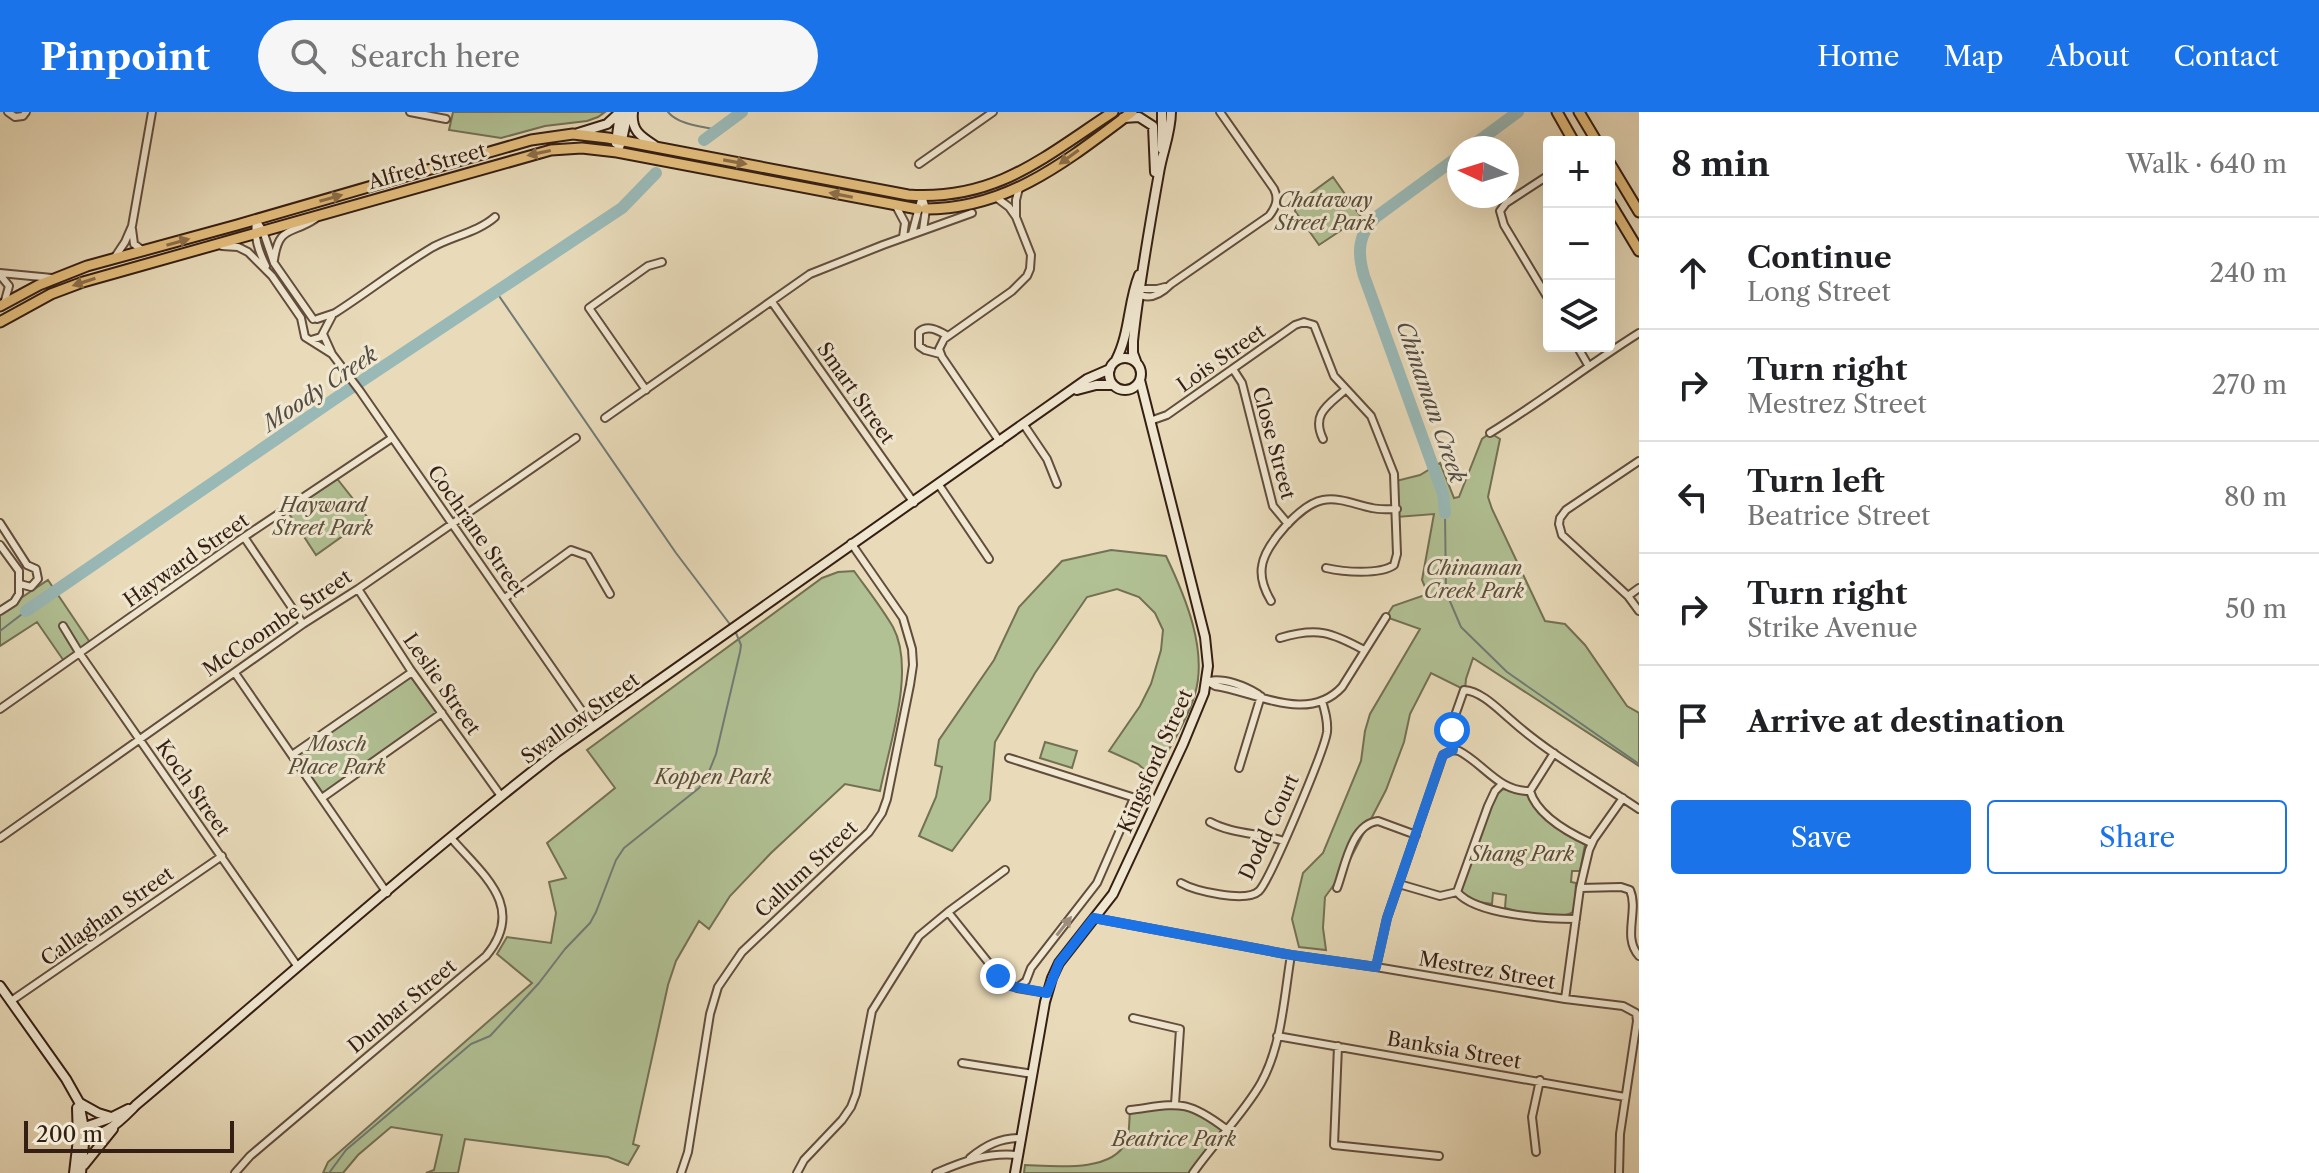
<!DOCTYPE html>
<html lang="en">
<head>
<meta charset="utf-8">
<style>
	:root { --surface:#fff; --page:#f6f6f6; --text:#202124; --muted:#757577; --line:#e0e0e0; --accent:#1a73e8 }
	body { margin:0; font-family:"Libre Caslon Text",serif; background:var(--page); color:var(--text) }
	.controls { position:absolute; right:24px; top:24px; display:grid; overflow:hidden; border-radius:8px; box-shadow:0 8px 32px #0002 }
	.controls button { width:72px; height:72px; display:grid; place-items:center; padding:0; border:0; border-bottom:2px solid var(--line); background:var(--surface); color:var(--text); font:40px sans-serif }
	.compass { position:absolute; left:1447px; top:24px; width:72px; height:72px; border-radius:50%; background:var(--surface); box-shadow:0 8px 32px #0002; rotate:274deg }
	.scale { position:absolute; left:24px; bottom:20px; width:210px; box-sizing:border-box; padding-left:8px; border:4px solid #351e13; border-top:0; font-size:22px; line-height:28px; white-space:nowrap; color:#351e13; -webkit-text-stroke:6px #f1e8d2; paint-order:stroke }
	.stop { position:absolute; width:24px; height:24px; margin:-18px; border:6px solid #1a73e8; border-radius:50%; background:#fff }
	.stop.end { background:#1a73e8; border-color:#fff; box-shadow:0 2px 8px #0008 }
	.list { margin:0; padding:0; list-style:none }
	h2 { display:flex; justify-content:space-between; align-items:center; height:104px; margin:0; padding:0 32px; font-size:34px }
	h2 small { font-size:26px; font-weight:400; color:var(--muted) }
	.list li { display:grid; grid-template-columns:52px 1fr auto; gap:24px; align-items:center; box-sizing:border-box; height:112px; padding:0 32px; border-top:2px solid var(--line) }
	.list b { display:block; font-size:30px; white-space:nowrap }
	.list p { margin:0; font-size:26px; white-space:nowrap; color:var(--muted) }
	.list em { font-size:26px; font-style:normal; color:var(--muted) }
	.actions { display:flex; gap:16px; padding:24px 32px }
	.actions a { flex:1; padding:18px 0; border:2px solid var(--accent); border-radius:8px; text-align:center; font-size:28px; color:var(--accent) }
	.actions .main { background:var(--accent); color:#fff }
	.icon { flex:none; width:44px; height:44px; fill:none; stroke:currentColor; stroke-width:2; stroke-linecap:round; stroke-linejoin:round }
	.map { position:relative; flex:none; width:1639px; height:1061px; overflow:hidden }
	header { display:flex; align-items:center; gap:48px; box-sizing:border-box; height:112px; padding:0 40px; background:var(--accent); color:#fff }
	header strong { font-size:38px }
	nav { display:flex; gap:44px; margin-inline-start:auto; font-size:28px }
	.search { width:560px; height:72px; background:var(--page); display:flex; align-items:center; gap:20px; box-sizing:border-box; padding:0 28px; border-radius:44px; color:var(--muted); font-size:30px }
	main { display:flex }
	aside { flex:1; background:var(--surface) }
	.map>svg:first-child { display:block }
</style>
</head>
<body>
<header>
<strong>Pinpoint</strong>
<div class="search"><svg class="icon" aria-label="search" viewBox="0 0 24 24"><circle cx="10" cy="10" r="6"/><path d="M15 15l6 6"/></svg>Search here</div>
<nav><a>Home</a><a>Map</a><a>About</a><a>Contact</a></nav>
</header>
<main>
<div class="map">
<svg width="1639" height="1061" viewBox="0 0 1639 1061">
	<rect width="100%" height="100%" fill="#e9dbba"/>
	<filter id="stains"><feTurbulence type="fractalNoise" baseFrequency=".0025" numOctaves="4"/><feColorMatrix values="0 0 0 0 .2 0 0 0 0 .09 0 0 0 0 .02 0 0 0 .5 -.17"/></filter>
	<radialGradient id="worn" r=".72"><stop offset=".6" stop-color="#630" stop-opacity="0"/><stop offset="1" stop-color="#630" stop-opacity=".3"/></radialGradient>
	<path fill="#b1c194" stroke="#737054" stroke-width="2" d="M453,0H605L598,5L587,9L545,14L501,26L449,18Z
		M1333,65L1361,105L1319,133L1295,99L1296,92Z
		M1490,321L1500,327L1488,385L1492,397L1545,509L1565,512L1585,533L1627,594L1639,601V654L1473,546L1466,567L1465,578L1431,561L1410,602L1404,630L1386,678L1344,759L1325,785L1323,816L1326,838L1299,835L1292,807L1303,761L1323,741L1361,649L1365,619L1370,602L1420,517L1386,505L1393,494L1428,482L1422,468L1434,402L1397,405L1396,369L1420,363L1440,351L1454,386L1459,385L1482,327Z
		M335,364L368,406L316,443L286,397Z
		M1111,438L1166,444C1185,484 1208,538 1195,582C1186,612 1167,638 1154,666L1138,652L1109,639L1140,594L1151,572L1161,538L1163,518L1155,501L1139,485L1117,477L1087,485L1035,561L995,630L990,688L952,739L919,724L936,685L942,655L935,653L939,628L994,548L1019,495L1062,449Z
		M854,459C867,477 882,496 893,515C916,558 889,634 880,679L845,672L771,741L730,784L709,817L699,809L676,849L668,873L633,1032L639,1034L628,1053L608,1045L465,1027L458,1061H426L434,1058L442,1023L391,1015L358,1043L343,1061H323L328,1050L532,871L497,842L507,825L551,831L556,801L549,770L566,766L547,731L615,676L587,638L822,466L838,460Z
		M48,468L93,535L66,552L37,510L0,534V500Z
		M412,560L442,601L322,686L292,643Z
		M1045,630L1077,639L1072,656L1040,646Z
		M1503,677L1527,683L1544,702L1585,733L1580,759H1572L1571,770L1576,771L1575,799C1554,811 1527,802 1505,796L1506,783L1493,781L1492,792C1479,790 1467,789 1460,778C1468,755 1484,689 1503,677Z
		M1175,992L1228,1015L1192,1061H1024L1025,1053C1054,1054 1112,1061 1126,1030C1130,1022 1129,1008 1130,998Z"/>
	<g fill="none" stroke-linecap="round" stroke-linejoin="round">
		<path stroke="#717b75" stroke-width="2" d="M668,0C679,13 701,14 717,18
			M497,181L676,441L732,515
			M1445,401L1446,480L1461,515L1507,560L1639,652
			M0,519L26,499
			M329,1061L346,1038L471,932L490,924L539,871L565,837L590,811L596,800L616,748L624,736L699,676L708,662L716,642L740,540L741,533L736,521"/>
		<path stroke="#99b9b7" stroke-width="12" d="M704,28L742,0
			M1469,36L1518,0
			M1445,401L1443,382L1364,164C1357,140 1358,122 1376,105L1459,44
			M26,499L339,284L622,96L656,61"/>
		<defs>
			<path id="street" d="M8,0L15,5L23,4L26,0
				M410,0L446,7
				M919,52L993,0
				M1549,63L1506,91L1500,99L1504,113L1549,188
				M922,84L926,97L923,118
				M997,86L1009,95L1016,105V88L1019,76
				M896,94L905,111L903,125
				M256,108L263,119L274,151L313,207
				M256,108C254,125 258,138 266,154
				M132,117L134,132L142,138
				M912,122L922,84
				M222,134L238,135L248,140L272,164L301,206L305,225L332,242
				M115,145L125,130L132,114L152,0
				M274,148C279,113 291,123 315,107
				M0,161L52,166
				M0,163L9,174L4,192
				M1137,177H1157L1165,175
				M1136,180C1149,190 1161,182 1171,172L1269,104C1276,95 1279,87 1274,77L1220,0
				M772,190L914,391
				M317,207L335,201C368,180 399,155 433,135C453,124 478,120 495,105
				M323,222L332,242L360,279L593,615
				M311,228L321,225L332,204
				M1577,234L1588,253
				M940,242L925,238L919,234V220C928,212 939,219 948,224
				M1233,257L1242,271L1273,394L1288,412
				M646,278L589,196L648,154L662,150
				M605,306L810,162L883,133L972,101
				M1150,309L1167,303L1295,213L1304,210L1314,213L1334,264L1371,304L1394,362L1397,442L1394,453C1380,463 1343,460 1326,456
				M1024,313L1047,347L1057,372
				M1490,321C1541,290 1588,253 1639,221
				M1323,327C1311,302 1328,293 1345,278
				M1000,330L942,245L939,237L944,227L1012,179L1027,164L1030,157L1031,143L1016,105
				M1639,349L1566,398L1560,406L1559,412L1562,423L1628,484L1639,499
				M939,373L989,447
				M0,411L27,453
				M244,425L303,512
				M0,433L19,459
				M20,472L31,475L38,467L36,457L27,453
				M358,477L410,557L501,684
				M1628,484L1639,476
				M505,486L571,438L588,444L610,482
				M1271,489C1265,479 1260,466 1262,454C1265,432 1301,392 1323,388C1340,385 1356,393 1372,396C1380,398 1388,397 1397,397
				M0,499L14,490L19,482V459
				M63,514L80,542L298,855
				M1280,526C1317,515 1331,520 1364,538
				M235,561L387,781
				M1206,569L1215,574C1256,580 1308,612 1342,575L1386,505
				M1209,569C1225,566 1245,574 1258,582
				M0,597L244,425L392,326
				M1453,638L1452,612L1464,578C1481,579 1498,597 1511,608C1549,642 1596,668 1639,697
				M292,643L412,560
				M1009,646L1154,692
				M1239,656L1261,584
				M1530,679C1537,703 1569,721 1591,731
				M1530,679L1554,641
				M322,686L442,601
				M1210,710C1232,722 1260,721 1284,729
				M0,726L303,512L358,477L576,326
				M1181,771C1195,779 1246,791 1259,779C1270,768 1325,637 1327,620C1328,609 1325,599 1322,589
				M1399,772L1440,784L1457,780
				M1337,776C1345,755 1351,712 1378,709L1416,723
				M1580,776L1621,775L1630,778C1639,799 1622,825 1639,844
				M1457,780C1476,803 1547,807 1576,807
				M1457,780L1488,694L1495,679L1502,672
				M948,800L1004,870L1017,876L1047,881
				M1094,806L1291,843L1376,855L1565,887L1623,894L1636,901L1637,909L1620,1022L1619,1061
				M1376,855L1387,806L1443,643L1453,638L1459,639C1484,652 1499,680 1530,679
				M1017,876L1026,869L1031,856L1097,771L1134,686
				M1565,887L1580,776L1589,738L1594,727L1623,686
				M11,889L222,744
				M1133,906L1180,917L1175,992
				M1277,924L1625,985
				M1338,934L1334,1033L1439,1044
				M962,951L1033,962
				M1130,998C1178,992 1185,986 1226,1017
				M1536,1040L1532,1005L1540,968
				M970,1046C986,1033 1000,1026 1021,1026
				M235,1061L250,1044L486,844C527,795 483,763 451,726
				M681,1061L688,1040L710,902L718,875L742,840L869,720L882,701L887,687L910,573L913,553L912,537L903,506L851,431
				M797,1061L804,1048L842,1008L851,995L856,982L872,899L919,824L948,800L1005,758
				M936,1061C964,1049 988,1040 1018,1043
				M1193,1061C1214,1031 1244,1001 1261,971C1282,933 1284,885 1291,843"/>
			<path id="secondary" d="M633,0C631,18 640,24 654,33
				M1123,6L1139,5L1153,14L1155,60
				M578,21L607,12L620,0
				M616,31L620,1
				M1162,37V0
				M617,40L622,28L628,0
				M1109 262a16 16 0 1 1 32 0a16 16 0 1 1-32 0Z
				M1116,248C1130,221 1128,190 1139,163
				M1136,249L1133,241V229C1139,173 1149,117 1159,61C1162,41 1171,21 1171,0
				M1077,278L1096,273H1113
				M0,874L66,967L79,990L85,1022L81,1061
				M80,991L98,1001L111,1005
				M82,1016L108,1007L128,997
				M78,1019C101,1031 121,1008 136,993C276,875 413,752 557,640L1087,267L1110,257
				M84,1053L113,1017
				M74,1061L78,1027L77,996
				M1015,1061L1045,890L1052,866L1059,851L1113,782L1183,632L1204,581L1208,554L1205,525L1140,268"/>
			<path id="primary" d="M1557,0L1574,30
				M1579,0L1597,30
				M1609,50L1639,100
				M1609,89L1639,139
				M926,97C1009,97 1069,47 1132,0
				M0,194L39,173L87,154L237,113L531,28L573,22L608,26L908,83C996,89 1044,45 1113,0
				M0,210L51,182L83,170L551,38L582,36L617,40L918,97"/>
		</defs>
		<use href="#street" stroke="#624d3d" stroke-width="10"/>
		<use href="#secondary" stroke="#351e13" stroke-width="12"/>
		<use href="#primary" stroke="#351e13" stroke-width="13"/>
		<use href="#street" stroke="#f1e8d2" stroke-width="6"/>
		<use href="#secondary" stroke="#f1e8d2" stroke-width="8"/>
		<use href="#primary" stroke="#e4be7d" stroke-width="9"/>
	</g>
	<defs><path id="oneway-solid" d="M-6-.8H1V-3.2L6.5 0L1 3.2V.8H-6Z" transform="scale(2)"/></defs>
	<g fill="#8c6e48">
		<use href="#oneway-solid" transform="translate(539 41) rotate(168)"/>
		<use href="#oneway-solid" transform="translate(1069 45) rotate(144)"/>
		<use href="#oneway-solid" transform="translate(735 50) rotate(10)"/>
		<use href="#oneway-solid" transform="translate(841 83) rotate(-169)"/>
		<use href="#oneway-solid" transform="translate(331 86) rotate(-16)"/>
		<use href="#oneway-solid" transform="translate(178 130) rotate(-16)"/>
		<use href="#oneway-solid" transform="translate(84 170) rotate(162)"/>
	</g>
	<use fill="#9c8d7c" href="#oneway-solid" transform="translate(1064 814) rotate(-52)"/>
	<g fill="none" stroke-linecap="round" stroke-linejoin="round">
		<path stroke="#1a73e8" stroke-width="10" d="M998,864L1010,874L1047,881L1059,851L1094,806L1291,843L1376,855L1387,806L1441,648L1443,643L1453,638L1452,618"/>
	</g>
	<g text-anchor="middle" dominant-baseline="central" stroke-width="6" stroke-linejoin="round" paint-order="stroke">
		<g font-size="20" fill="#351e13" stroke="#f1e8d2">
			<text transform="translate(427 54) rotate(-16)">Alfred Street</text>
			<text transform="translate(1221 246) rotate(-35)">Lois Street</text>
			<text transform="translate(856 281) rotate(55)">Smart Street</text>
			<text transform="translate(1274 331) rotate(75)">Close Street</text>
			<text transform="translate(477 419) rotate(55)">Cochrane Street</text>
			<text transform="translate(186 448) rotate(-35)">Hayward Street</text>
			<text transform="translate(277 511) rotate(-34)">McCoombe Street</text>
			<text transform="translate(442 572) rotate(55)">Leslie Street</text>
			<text transform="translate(580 606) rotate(-36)">Swallow Street</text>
			<text transform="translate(1155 649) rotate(-66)">Kingsford Street</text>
			<text transform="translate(193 676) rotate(55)">Koch Street</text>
			<text transform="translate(1269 715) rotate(-65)">Dodd Court</text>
			<text transform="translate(806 757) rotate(-43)">Callum Street</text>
			<text transform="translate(107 804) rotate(-35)">Callaghan Street</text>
			<text transform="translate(1487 858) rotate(10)">Mestrez Street</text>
			<text transform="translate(402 894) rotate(-40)">Dunbar Street</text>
			<text transform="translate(1454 938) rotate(10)">Banksia Street</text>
		</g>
		<g font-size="20" font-style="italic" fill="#5a4f3a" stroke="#f1e8d2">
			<text x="1325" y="88">Chataway<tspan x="1325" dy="23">Street Park</tspan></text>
			<text x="323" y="393">Hayward<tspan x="323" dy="23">Street Park</tspan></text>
			<text x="1474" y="456">Chinaman<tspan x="1474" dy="23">Creek Park</tspan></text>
			<text x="337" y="632">Mosch<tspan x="337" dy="23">Place Park</tspan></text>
			<text x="713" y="665">Koppen Park</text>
			<text x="1522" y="742">Shang Park</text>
			<text x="1174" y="1027">Beatrice Park</text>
		</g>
		<g font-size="22" font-style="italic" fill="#534c44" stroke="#f1e8d2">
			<text transform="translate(320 277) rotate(-34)">Moody Creek</text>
			<text transform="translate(1431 290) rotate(71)">Chinaman Creek</text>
		</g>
	</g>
	<rect width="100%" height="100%" filter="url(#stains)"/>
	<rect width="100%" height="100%" fill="url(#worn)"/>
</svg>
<div class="controls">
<button>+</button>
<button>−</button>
<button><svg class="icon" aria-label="layers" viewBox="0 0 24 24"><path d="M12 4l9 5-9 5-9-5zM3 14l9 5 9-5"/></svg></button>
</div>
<svg class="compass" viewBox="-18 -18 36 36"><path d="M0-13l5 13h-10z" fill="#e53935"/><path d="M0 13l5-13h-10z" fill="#757577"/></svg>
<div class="scale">200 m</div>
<div class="stop" style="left:1452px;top:618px"></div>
<div class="stop end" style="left:998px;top:864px"></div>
</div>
<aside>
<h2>8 min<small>Walk · 640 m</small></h2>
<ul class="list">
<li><svg class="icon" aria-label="ahead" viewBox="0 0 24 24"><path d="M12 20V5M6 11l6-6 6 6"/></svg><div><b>Continue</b><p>Long Street</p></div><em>240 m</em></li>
<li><svg class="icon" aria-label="right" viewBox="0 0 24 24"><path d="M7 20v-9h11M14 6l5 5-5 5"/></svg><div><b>Turn right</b><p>Mestrez Street</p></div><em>270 m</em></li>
<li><svg class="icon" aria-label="left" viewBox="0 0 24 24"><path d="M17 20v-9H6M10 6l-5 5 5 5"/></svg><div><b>Turn left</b><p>Beatrice Street</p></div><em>80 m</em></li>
<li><svg class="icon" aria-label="right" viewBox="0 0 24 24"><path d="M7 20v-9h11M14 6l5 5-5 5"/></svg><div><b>Turn right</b><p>Strike Avenue</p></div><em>50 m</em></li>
<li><svg class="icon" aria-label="arrive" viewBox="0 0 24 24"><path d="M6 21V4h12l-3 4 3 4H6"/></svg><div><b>Arrive at destination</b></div></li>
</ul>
<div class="actions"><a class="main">Save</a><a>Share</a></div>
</aside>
</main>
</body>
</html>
